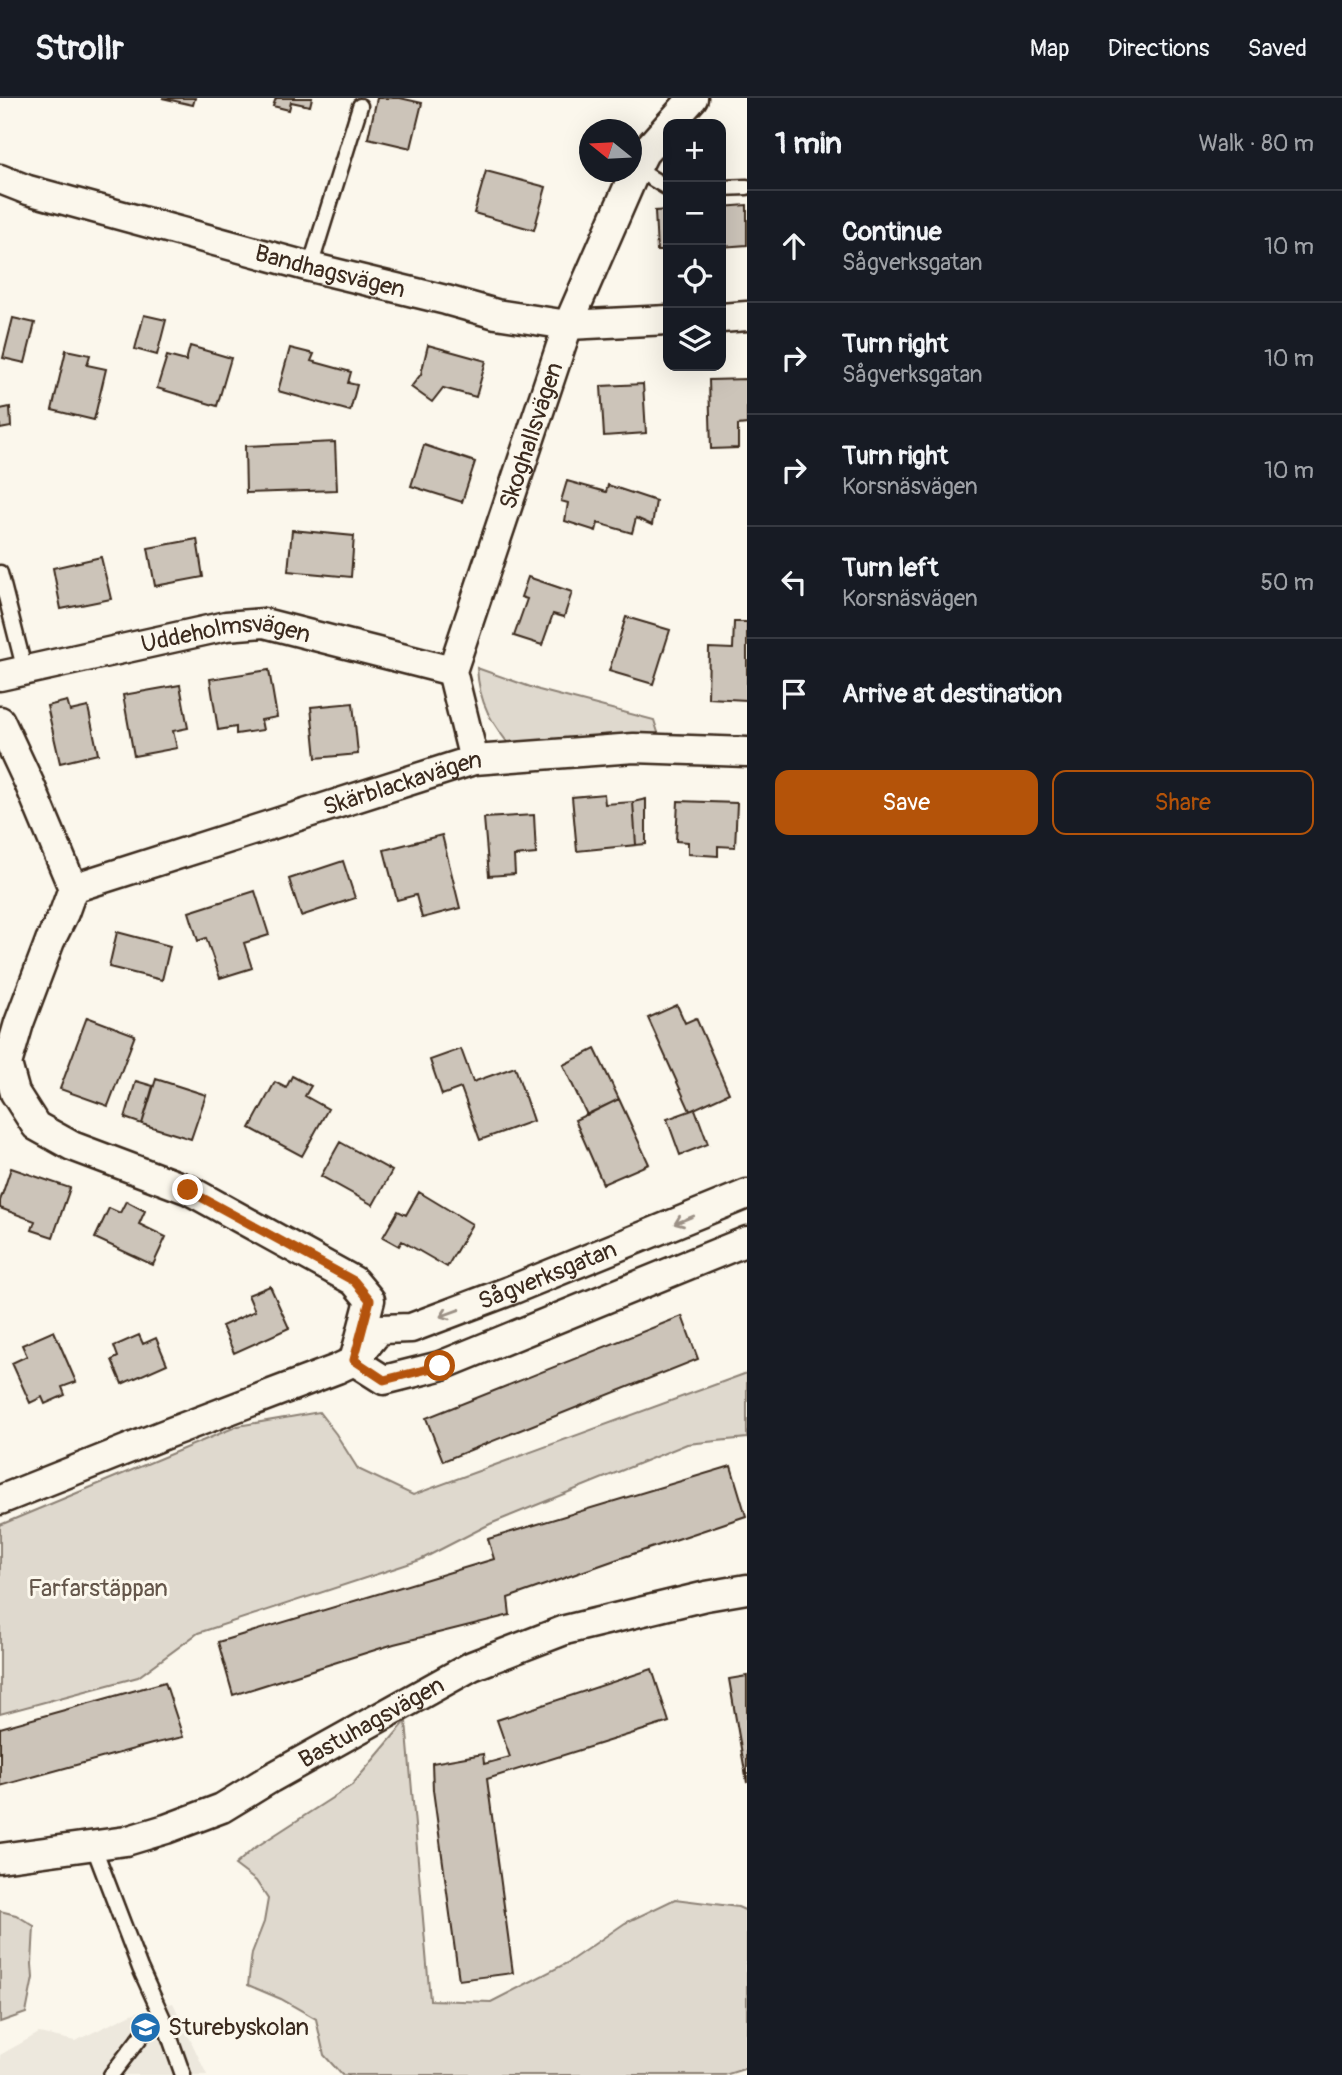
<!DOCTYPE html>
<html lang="en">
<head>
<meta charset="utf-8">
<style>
	:root { --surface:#171b24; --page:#242831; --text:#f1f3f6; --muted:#9ea1a6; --line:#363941; --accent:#b45309 }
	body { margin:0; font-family:Pangolin,sans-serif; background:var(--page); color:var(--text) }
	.controls { position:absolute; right:21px; top:21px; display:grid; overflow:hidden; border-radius:14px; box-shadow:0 7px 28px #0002 }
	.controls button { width:63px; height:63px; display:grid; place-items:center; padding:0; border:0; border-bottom:2px solid var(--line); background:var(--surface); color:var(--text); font:35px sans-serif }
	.compass { position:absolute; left:579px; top:21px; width:63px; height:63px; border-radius:50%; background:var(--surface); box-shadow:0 7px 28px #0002; rotate:288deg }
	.stop { position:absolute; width:21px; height:21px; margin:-16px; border:5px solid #b45309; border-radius:50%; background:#fff }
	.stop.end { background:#b45309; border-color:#fff; box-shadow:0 2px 7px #0008 }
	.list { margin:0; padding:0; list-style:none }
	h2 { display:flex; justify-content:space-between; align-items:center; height:91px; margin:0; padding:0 28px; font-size:30px }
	h2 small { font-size:23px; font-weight:400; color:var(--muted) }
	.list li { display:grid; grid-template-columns:46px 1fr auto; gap:21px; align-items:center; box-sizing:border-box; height:112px; padding:0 28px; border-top:2px solid var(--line) }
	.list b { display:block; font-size:26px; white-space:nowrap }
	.list p { margin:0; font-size:23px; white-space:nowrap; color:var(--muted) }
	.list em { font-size:23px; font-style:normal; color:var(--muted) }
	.actions { display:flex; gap:14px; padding:21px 28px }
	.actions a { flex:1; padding:16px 0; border:2px solid var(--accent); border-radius:14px; text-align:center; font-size:24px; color:var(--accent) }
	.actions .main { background:var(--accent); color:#fff }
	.icon { flex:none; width:38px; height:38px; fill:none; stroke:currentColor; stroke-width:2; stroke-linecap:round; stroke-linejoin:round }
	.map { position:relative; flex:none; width:747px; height:1977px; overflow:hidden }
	header { display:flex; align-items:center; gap:42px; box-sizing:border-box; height:98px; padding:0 35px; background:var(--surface); border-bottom:2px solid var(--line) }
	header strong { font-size:33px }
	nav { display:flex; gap:38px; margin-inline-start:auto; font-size:24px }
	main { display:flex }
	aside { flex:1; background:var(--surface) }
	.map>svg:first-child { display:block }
</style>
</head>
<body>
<header>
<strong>Strollr</strong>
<nav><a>Map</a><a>Directions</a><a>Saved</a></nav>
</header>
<main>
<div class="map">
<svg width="747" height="1977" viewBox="0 0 747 1977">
	<rect width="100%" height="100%" fill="#fbf7ec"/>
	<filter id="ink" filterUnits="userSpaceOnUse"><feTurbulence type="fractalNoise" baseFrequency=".0143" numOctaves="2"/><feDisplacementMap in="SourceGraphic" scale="14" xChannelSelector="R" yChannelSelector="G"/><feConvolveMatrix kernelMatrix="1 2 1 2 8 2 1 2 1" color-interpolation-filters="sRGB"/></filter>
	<g filter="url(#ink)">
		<path fill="#ede8dd" d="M173,1905L207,1977H0V1957L39,1935L75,1943L134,1915Z"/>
		<path fill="#dfd9ce" stroke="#8d8276" stroke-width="2" d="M477,570L539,592L654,622L663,650L514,653C492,625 479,607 477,570Z
			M747,1275V1340L687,1346L490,1426L420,1462L198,1535L138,1579L0,1616V1427L238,1328L319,1314L336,1336L358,1371L413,1397Z
			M406,1623L430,1902L491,1904L567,1865L625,1825L675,1801L738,1809L747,1813V1970L725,1977H342L324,1957L316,1921L281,1901L248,1887L252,1855L264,1824L268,1801L256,1783L235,1767L253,1751L352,1687Z
			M0,1813L16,1817L34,1828L32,1866L33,1880L26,1915L0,1924Z"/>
		<path fill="#ccc4b9" stroke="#3b2a1e" stroke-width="2" d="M162,0H195L193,7Z
			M276,0H312L310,8L291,4L289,12L273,8Z
			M377,0H400L422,5L411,50L368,40Z
			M486,73L546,89L534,132L474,115Z
			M747,107V147L721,149V109Z
			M668,112V153H657L655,113Z
			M144,217L166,222L157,257L135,251Z
			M13,220L35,225L25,265L3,260Z
			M428,247L486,263L476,299L443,290L432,304L411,289L421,276Z
			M190,248L231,260L217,308L157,290L167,258L186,263Z
			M290,250L314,256L311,263L351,274L348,285L357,287L350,313L278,293Z
			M66,252L90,257L87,267L106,271L94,322L52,312Z
			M747,281V326L738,327V350L711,351L709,282Z
			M643,286L646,335L604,338L601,288Z
			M10,309L11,329L0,331V311Z
			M335,344L337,392L246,395L245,348Z
			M424,347L475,364L462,404L411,388Z
			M567,383L606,394L608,387L656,403L652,427L636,420L632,435L598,425L596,433L565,423L568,405L561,403Z
			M292,432L354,438L351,479L288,473Z
			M197,441L203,479L155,488L148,450Z
			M101,459L111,501L61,511L53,470Z
			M528,479L572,494L564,519L553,516L542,547L514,538L527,501L521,499Z
			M626,519L670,532L653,586L609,573Z
			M734,524H747V602L708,600L709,550L733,551Z
			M269,572L277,619L261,622L263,632L236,636V629L218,632L210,581Z
			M180,587L188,630L173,633L177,650L134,658L123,597Z
			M67,603L70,613L88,609L98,656L60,665L47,608Z
			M353,605L358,656L316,660L311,609Z
			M604,696L605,706L633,704L636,747L577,753L572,699Z
			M646,701V746L636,747L633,704Z
			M678,703L737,705L735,749L718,748V758L688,756V744L676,743Z
			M534,717L536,756L514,758L515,776L489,778L484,720Z
			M442,737L460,810L422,820L416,797L397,802L384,752Z
			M343,763L355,800L301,818L289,781Z
			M255,793L269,837L244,845L252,870L220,880L206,840L198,843L189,814Z
			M117,834L170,848L162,882L109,869Z
			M677,907L685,925L696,920L729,995L690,1013L648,920Z
			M87,919L135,937L108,1008L60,991Z
			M461,951L473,984L515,969L533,1023L480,1042L461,990L442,997L430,962Z
			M595,951L619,1001L587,1017L563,967Z
			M292,978L311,988L305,998L328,1011L302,1058L250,1030L275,984L286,990Z
			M156,981L206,997L191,1041L142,1026Z
			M136,983L153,988L142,1026L125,1020Z
			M619,1001L649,1066L603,1086L575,1022Z
			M695,1011L708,1046L680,1057L667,1021Z
			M340,1044L392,1073L373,1107L321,1078Z
			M11,1070L70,1090L53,1139L32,1132L35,1123L0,1110V1103Z
			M419,1094L472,1126L447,1169L402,1143L399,1148L383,1139L398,1113L406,1117Z
			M126,1103L145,1113L139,1126L166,1139L153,1167L95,1140L109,1110L120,1115Z
			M270,1188L289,1230L234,1255L222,1228L255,1213L248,1197Z
			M682,1218L698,1261L443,1363L426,1320Z
			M54,1233L76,1284L62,1289L65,1297L45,1306L42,1299L30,1305L12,1265L27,1258L22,1247Z
			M139,1237L143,1246L156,1240L167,1266L122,1286L112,1262L118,1259L114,1248Z
			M731,1368L746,1418L618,1461L508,1500L510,1517L394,1546L233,1597L218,1544L494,1461L488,1441Z
			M652,1571L669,1624L487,1681L513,1875L459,1882L433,1692L432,1665L483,1656L484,1666L510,1659L497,1622Z
			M747,1578V1685L729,1581Z
			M165,1584L183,1639L152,1646L0,1688V1630Z"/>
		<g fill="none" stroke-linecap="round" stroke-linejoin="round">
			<defs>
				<path id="lane" d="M636,71L668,90
					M721,90L747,89
					M310,169L360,8
					M0,475L25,573
					M93,1747L140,1870L164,1923L183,1977
					M111,1977L159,1915"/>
				<g id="street">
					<path d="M670,26L693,0"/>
					<path id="s1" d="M0,81L28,92L310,169L446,202L496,216L568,227L668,222"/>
					<path d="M721,220L747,218"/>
					<path id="s2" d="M0,578L226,528L264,525L452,573"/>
					<path d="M0,623L29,685L73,790L64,815L50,843L19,925L7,966L15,995L36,1028L72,1048L189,1092L354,1183L370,1202L354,1263"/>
					<path id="s3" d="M474,662L452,573L568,227L636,71L644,55L668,28"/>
					<path id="s4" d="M73,790L474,662L634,650L747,654"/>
					<path id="s5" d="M358,1258L380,1231L411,1230L509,1193L747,1096"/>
					<path d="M0,1402L163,1337L337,1271L354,1263L384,1282L440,1268L747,1143"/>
					<path id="s6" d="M0,1760L126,1743L166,1731L222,1710L271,1680L472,1568L565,1532L706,1498L747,1491"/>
				</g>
			</defs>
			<use href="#lane" stroke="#3b2a1e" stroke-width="19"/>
			<use href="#street" stroke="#3b2a1e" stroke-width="33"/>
			<use href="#lane" stroke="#fbf7ec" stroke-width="14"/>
			<use href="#street" stroke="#fbf7ec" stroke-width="28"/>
		</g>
		<defs><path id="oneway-shaft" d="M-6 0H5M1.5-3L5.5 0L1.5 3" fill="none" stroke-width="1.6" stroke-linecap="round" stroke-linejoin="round" transform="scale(1.75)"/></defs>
		<g stroke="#9b9085">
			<use href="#oneway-shaft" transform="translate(684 1122) rotate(158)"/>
			<use href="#oneway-shaft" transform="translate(450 1215) rotate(160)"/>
		</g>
	</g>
	<g fill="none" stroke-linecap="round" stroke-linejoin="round" filter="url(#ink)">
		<path stroke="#b45309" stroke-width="9" d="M188,1092L354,1183L370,1202L354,1262L384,1282L440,1268"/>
	</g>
	<defs>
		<symbol id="school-disc" viewBox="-11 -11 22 22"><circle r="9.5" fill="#1f6fb2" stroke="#fbf7ec"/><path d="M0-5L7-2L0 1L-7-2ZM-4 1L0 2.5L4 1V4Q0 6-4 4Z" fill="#fff"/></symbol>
	</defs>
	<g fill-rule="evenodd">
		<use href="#school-disc" x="128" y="1912" width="35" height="35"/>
	</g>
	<g text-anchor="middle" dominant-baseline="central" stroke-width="6" stroke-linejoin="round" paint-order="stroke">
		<g font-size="24" fill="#3b2a1e" stroke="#fbf7ec">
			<text stroke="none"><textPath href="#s1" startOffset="343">Bandhagsvägen</textPath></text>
			<text stroke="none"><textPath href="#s3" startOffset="340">Skoghallsvägen</textPath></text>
			<text stroke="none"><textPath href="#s2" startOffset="231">Uddeholmsvägen</textPath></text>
			<text stroke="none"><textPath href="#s4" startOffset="346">Skärblackavägen</textPath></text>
			<text stroke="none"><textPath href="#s5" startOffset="212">Sågverksgatan</textPath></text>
			<text stroke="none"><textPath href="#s6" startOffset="401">Bastuhagsvägen</textPath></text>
		</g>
		<g font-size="24" fill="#64564a" stroke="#fbf7ec">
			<text x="98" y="1490">Farfarstäppan</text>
		</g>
		<g font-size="24" fill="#3b2a1e" stroke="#fbf7ec" text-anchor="start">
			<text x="168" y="1929">Sturebyskolan</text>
		</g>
	</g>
</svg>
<div class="controls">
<button>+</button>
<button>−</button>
<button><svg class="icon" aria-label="locate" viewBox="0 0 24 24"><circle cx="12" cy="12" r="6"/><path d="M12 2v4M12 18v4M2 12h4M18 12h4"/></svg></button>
<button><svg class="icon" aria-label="layers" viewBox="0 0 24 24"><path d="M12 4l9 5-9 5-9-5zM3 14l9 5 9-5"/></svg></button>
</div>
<svg class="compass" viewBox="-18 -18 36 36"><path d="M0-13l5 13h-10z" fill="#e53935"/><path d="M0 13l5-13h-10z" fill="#9ea1a6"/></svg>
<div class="stop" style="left:440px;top:1268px"></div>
<div class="stop end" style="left:188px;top:1092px"></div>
</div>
<aside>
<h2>1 min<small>Walk · 80 m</small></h2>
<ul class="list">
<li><svg class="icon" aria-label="ahead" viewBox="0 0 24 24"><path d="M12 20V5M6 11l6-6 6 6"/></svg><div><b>Continue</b><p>Sågverksgatan</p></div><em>10 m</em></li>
<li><svg class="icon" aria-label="right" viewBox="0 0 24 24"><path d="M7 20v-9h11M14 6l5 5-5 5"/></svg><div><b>Turn right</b><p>Sågverksgatan</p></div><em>10 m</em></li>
<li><svg class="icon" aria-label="right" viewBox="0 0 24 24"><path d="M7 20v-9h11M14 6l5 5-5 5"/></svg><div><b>Turn right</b><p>Korsnäsvägen</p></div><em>10 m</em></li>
<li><svg class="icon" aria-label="left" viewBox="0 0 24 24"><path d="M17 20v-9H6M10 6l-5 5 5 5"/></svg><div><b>Turn left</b><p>Korsnäsvägen</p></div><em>50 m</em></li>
<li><svg class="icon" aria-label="arrive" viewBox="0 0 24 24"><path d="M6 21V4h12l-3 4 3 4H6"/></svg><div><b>Arrive at destination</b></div></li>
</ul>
<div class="actions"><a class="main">Save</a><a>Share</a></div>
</aside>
</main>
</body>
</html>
